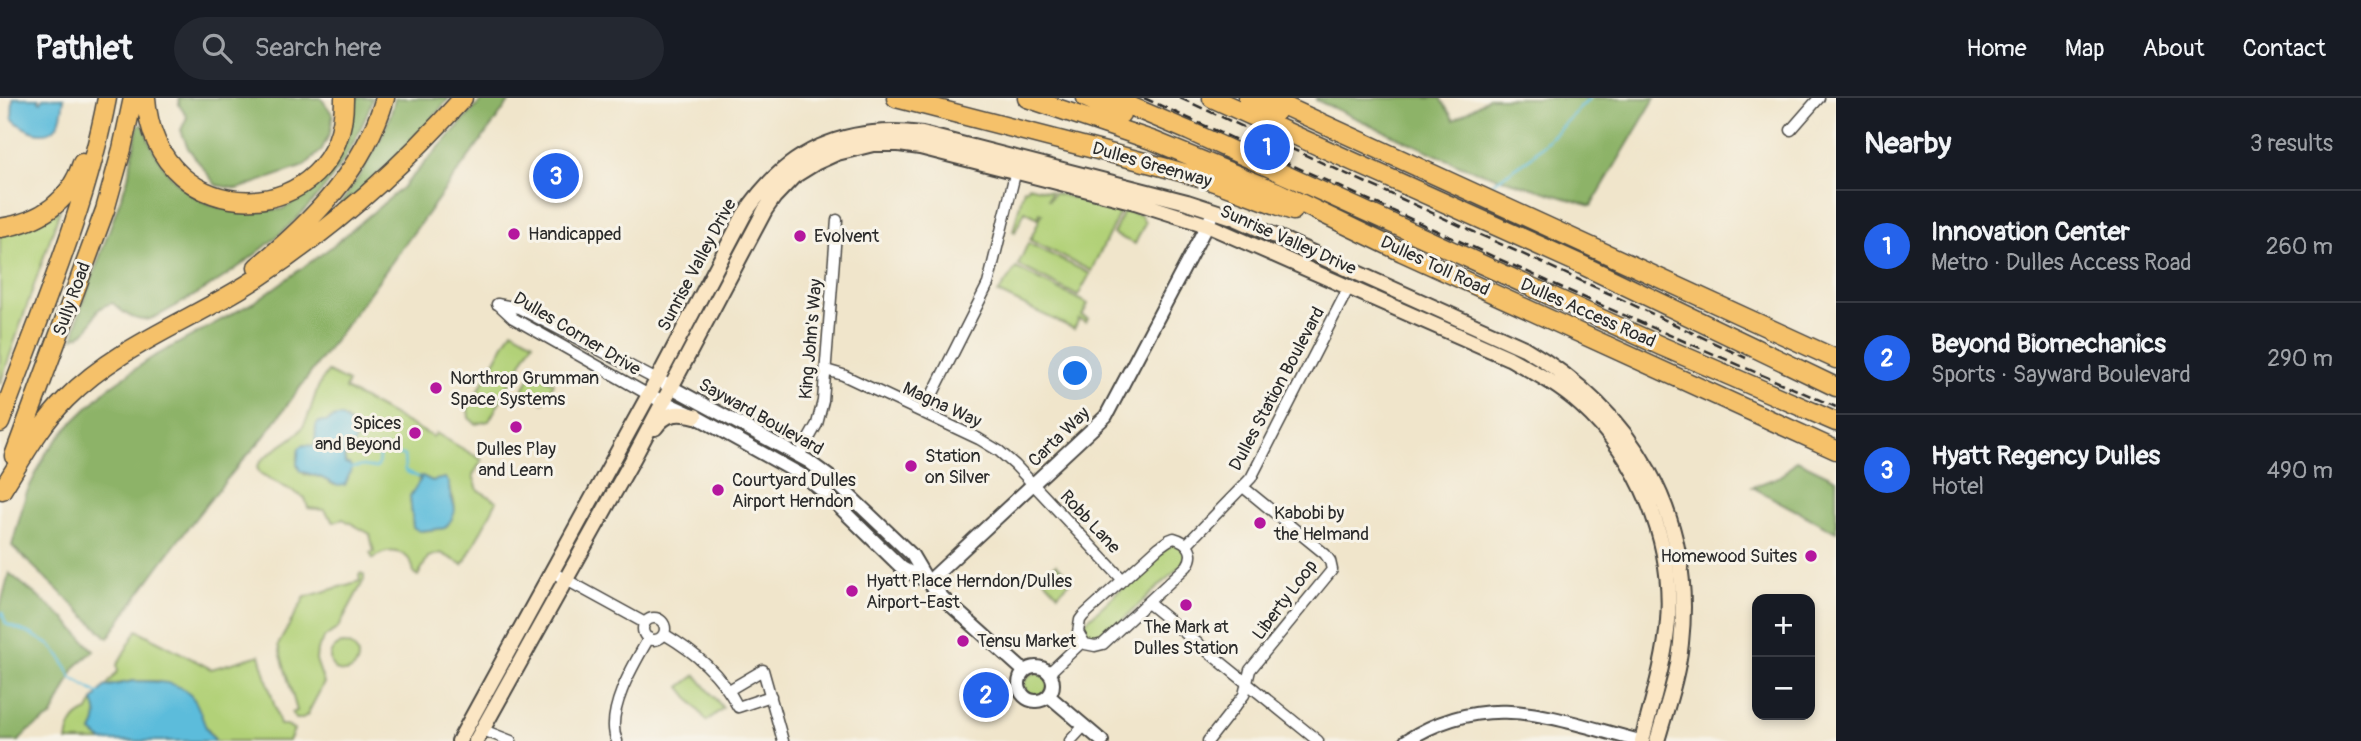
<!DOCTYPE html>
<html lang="en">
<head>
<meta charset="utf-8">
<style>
	:root { --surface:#171b24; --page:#242831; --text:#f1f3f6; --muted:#9ea1a6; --line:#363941; --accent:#2563eb }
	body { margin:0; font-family:Pangolin,sans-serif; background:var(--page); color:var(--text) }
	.controls { position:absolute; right:21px; bottom:21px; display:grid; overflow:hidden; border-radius:14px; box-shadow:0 4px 10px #0003 }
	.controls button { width:63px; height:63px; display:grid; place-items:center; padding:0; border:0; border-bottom:2px solid var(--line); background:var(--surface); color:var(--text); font:35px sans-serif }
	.you { position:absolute; left:1076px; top:276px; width:24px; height:24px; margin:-18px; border:5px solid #fff; border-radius:50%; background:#1a73e8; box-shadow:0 0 0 10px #1a73e833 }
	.badge { display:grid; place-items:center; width:46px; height:46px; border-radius:50%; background:var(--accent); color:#fff; font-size:23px; font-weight:700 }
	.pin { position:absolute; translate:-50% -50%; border:4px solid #fff; box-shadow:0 2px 7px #0006 }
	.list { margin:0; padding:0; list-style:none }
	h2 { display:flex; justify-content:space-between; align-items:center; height:91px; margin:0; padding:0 28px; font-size:30px }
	h2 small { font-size:23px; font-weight:400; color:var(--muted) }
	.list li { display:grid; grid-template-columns:46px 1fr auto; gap:21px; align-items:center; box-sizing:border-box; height:112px; padding:0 28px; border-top:2px solid var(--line) }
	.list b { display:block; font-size:26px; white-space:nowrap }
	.list p { margin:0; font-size:23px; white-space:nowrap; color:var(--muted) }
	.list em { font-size:23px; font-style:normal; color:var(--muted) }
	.icon { flex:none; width:38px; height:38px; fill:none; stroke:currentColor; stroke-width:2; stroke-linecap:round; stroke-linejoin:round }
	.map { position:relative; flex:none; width:1836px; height:643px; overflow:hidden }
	header { display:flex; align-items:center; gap:42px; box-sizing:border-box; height:98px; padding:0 35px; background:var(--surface); border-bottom:2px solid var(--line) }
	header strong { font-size:33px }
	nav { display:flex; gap:38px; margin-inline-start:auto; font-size:24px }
	.search { width:490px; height:63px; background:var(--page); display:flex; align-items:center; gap:18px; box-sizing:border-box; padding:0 24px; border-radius:38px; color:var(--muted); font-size:26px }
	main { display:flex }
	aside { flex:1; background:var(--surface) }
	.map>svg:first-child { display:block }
</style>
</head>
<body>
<header>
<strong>Pathlet</strong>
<div class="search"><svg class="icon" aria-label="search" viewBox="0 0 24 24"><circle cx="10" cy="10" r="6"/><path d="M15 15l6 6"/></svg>Search here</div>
<nav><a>Home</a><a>Map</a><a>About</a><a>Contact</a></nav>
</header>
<main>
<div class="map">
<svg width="1836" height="643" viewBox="0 0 1836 643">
	<rect width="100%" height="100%" fill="#f7f3e8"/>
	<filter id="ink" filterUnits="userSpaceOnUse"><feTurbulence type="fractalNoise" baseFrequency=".0143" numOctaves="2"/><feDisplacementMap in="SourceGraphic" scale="14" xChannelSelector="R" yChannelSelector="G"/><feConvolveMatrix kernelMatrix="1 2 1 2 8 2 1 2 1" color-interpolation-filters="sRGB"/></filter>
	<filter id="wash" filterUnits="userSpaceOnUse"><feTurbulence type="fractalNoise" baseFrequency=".00686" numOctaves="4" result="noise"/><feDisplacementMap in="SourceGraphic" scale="28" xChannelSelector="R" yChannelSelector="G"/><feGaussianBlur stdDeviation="1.57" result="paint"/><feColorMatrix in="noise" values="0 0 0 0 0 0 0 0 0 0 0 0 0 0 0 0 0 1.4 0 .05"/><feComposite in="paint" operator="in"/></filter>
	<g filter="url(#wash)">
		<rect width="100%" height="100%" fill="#f0e5cb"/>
		<path fill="#b2d178" stroke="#6e7e52" stroke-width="2" fill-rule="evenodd" d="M1028,88L1051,94L1048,101L1049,102L1054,95L1121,112L1091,173L1030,142L1042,116L1040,115L1038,120L1025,113L1015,134L1013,133L1024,90L1027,91Z
			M60,112L0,286V136Z
			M1124,113L1141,117L1145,125L1135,146L1113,136Z
			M1028,145L1090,176L1078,198L1018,167Z
			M1016,170L1088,206L1082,218L1088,221L1086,224L1079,221L1074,231L998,195Z
			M512,232L533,244L489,323L476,326L469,320L468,311Z
			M533,273L554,285L543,305L522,293Z
			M328,274L348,284L345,291L433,339L436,335L482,362L473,377L478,392L497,403L463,467L441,455L428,459L418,478L414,476C412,452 389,448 373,461L370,455L374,454L370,436L343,421L334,424L324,412L308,410L305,400L261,376L257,370C262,356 288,346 299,334C314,317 312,290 328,274ZM332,320L347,322C359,335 354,344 347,358L344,359L349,375L345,387H334L320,379L304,376L297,366L299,350L306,347L315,348C319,340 313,332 319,324H326ZM422,378L432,383L445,380C454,401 461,411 445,430L423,433L413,429L410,398L420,385L418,380Z
			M1172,446L1182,449L1186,458L1185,464L1101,542L1095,543L1085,539L1082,534L1084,525L1166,450Z
			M1056,466L1072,482L1058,496L1042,479Z
			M361,475L364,477V482L338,530L325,539L317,552L316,562L324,585L307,617L301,621H296L292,615L297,613L278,547L305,499L360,483L359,477Z
			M137,532L211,571L260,557L280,627H287L294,632L289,643H216L202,623L195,603L157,583H134L106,588L118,573L117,567Z
			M330 560a14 14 0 1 1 28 0a14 14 0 1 1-28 0Z
			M1024 587a12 12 0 1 1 24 0a12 12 0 1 1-24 0Z
			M696,577L723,610L707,623L680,589Z
			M93,603C98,615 98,622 92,634L103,643H67C69,628 74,618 88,613Z"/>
		<path fill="#8db368" stroke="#5c6f4a" stroke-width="2" d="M179,0H321L333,17L330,35L321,53L304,68L238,91L216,87L188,50L181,32L187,19L179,7Z
			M353,0H373C363,28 351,53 334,77C298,128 234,177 179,206C170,211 160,218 150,221C136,225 122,214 113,205C90,210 98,221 85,234C82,237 78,238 74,240L78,219L128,80L138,28L143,26C155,64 179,97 218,109C229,113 244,111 256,111C263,111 275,113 282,111C291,108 301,98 308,92C336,65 355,42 353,0Z
			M395,0H449L421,35L342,110L339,108C361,76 387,39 395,0Z
			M484,0H512L263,340C206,402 156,470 108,540L12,448L26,396L46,355L71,326L107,291L151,260L256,203L330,150L402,90Z
			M1316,0H1440L1454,22L1489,0H1655L1591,108L1461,68L1316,2Z
			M1797,362L1836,381V434L1752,389L1781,378Z
			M9,475L64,520L94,553L76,568L52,618L28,633L19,643H0V510Z"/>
		<path fill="#5cbcdb" stroke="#447483" stroke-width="2" d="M13,0H39V3L41,4L43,0H64C63,8 62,21 57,28C45,43 22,31 12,20Z
			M336,319H342L351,327L355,344L344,359L345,366H349L352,370L345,387L338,388L320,379L300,373L297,366L299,350L303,347L315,348L316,328L319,324H326Z
			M422,378L432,383L445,380L449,385C448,407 465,407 445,430L419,433L413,429L410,398L421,381L418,379Z
			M134,583C156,584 181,581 195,603C203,616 203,632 216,643H103L92,634C98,622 98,615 93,603L104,589Z"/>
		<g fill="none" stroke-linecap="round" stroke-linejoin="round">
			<path stroke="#5cbcdb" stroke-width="2.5" d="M1493,85L1530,60L1590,0
				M352,370L363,368L376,370L378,368L380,350L386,349L396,357H404L405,373L418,379
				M2,514L6,526L33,537L51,548L61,559L72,580L99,596"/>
		</g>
	</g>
	<g filter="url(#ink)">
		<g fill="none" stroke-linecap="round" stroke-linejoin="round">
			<defs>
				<path id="minor" d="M1791,32L1819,0
					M497,206L519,210L657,282
					M498,206L513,220L649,297
					M826,272L843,277L979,341L999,353L1015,367L1123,482
					M923,315L988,186L1017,68
					M799,358L817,326L823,303L837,122
					M1174,440C1189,444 1196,455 1187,468L1103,546L1095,548L1085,546L1078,534L1080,522L1083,518L1159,449L1169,442Z
					M1187,446L1251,380L1350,187
					M552,474L645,525
					M1148,505L1318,643
					M643 531a11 11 0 1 1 22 0a11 11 0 1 1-22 0Z
					M664,536C696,555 721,576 738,609L771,598
					M1049,575L1083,543
					M729,592L763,572L783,643
					M483,632L511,643
					M617,643C604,615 635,564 649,540
					M1070,643L1084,628
					M1208,643L1244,597L1250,572L1332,472L1330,463L1325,456L1243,389"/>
				<path id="tertiary" d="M662,284L808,363L831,380L912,457L928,484L945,502L1024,573
					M649,297L695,318L805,379L824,394L902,470L928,484
					M928,484L1106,318L1211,119
					M1019 586a17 17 0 1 1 34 0a17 17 0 1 1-34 0Z
					M1049,598L1102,643
					M1406,643C1489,590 1554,621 1640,643"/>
				<path id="secondary" d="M655,330C666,314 678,314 695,318
					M459,643L657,282L744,117C785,53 847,26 922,36L1187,104L1233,119L1524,250C1633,313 1695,417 1681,545C1678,578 1666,611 1657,643
					M476,643L634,359L765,112L774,99L794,78L815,65L837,55L873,46H899L920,49L1135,104L1207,127L1509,260C1534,274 1559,287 1581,307C1639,359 1674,444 1668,523C1665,564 1652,603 1642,643"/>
				<path id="motorway" d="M146,0C156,140 346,133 344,0
					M896,0L1152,66L1206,81L1293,113
					M1027,0L1154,43L1278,94L1402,154L1836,352
					M1086,0L1121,16
					M1111,0L1189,33L1661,248L1836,324
					M1212,0L1580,166L1836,289
					M1248,0L1277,13
					M1267,0L1836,261
					M0,130C40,124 70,104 82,65
					M257,169C312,124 365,70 385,0
					M0,325C39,218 86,112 107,0
					M14,358L105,112L122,51L133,0
					M2,392C22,361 40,327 66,301C120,246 196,221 259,179C335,129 403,68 463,0"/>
			</defs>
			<use href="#minor" stroke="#494743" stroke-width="13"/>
			<use href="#tertiary" stroke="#494743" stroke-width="16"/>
			<use href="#secondary" stroke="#494743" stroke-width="18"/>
			<use href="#motorway" stroke="#494743" stroke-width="21"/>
			<use href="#minor" stroke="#fff" stroke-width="10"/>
			<use href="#tertiary" stroke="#fff" stroke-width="12"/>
			<use href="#secondary" stroke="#fbe6c4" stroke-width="14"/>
			<use href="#motorway" stroke="#f5c16b" stroke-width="18"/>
			<path stroke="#2b2b2b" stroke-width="2.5" stroke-dasharray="10 5" stroke-linecap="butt" d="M1144,0L1596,205L1836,309
				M1180,0L1608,195L1746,260"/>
		</g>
	</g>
	<g fill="#b5179e" stroke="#f7f3e8" stroke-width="2.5">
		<circle cx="514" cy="136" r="7"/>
		<circle cx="800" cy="138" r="7"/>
		<circle cx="436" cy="290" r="7"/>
		<circle cx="516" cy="329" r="7"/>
		<circle cx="415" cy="335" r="7"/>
		<circle cx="911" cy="368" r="7"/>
		<circle cx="718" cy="392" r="7"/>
		<circle cx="1260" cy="425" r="7"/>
		<circle cx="1811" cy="458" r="7"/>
		<circle cx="852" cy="493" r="7"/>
		<circle cx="1186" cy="507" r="7"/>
		<circle cx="963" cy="543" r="7"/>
	</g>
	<g text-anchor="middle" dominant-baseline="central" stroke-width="6" stroke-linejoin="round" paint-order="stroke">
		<g font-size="18" fill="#2b2b2b" stroke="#f7f3e8">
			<text transform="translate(1152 67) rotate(16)">Dulles Greenway</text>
			<text transform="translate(1288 142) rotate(24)">Sunrise Valley Drive</text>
			<text transform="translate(697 167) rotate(-62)">Sunrise Valley Drive</text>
			<text transform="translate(1435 168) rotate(25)">Dulles Toll Road</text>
			<text transform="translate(72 201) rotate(-70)">Sully Road</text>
			<text transform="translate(1588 215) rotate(24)">Dulles Access Road</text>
			<text transform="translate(577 236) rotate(31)">Dulles Corner Drive</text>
			<text transform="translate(811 241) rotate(-85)">King John's Way</text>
			<text transform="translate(1277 291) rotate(-62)">Dulles Station Boulevard</text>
			<text transform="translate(942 307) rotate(25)">Magna Way</text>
			<text transform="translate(761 319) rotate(29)">Sayward Boulevard</text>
			<text transform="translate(1059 339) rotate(-44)">Carta Way</text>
			<text transform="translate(1090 424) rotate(47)">Robb Lane</text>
			<text transform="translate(1285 502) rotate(-53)">Liberty Loop</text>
		</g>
		<g font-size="18" fill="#2b2b2b" stroke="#f7f3e8" text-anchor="start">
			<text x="528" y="136">Handicapped</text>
			<text x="814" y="138">Evolvent</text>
			<text x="450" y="280">Northrop Grumman<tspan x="450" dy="21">Space Systems</tspan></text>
			<text x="401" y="325" text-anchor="end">Spices<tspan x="401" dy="21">and Beyond</tspan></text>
			<text x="516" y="351" text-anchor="middle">Dulles Play<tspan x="516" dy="21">and Learn</tspan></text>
			<text x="925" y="358">Station<tspan x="925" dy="21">on Silver</tspan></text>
			<text x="732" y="382">Courtyard Dulles<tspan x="732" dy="21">Airport Herndon</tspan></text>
			<text x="1274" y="415">Kabobi by<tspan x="1274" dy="21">the Helmand</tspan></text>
			<text x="1797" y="458" text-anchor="end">Homewood Suites</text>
			<text x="866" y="483">Hyatt Place Herndon/Dulles<tspan x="866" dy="21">Airport-East</tspan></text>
			<text x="1186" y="529" text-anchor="middle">The Mark at<tspan x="1186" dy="21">Dulles Station</tspan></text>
			<text x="977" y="543">Tensu Market</text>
		</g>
	</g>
</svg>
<div class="controls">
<button>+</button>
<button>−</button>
</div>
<div class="you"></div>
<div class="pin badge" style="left:1267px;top:49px">1</div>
<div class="pin badge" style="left:986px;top:597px">2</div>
<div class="pin badge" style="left:556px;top:78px">3</div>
</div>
<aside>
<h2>Nearby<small>3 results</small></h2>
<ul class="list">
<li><span class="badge">1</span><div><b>Innovation Center</b><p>Metro · Dulles Access Road</p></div><em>260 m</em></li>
<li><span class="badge">2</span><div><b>Beyond Biomechanics</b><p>Sports · Sayward Boulevard</p></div><em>290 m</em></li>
<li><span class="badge">3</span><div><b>Hyatt Regency Dulles</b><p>Hotel</p></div><em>490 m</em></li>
</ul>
</aside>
</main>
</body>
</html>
